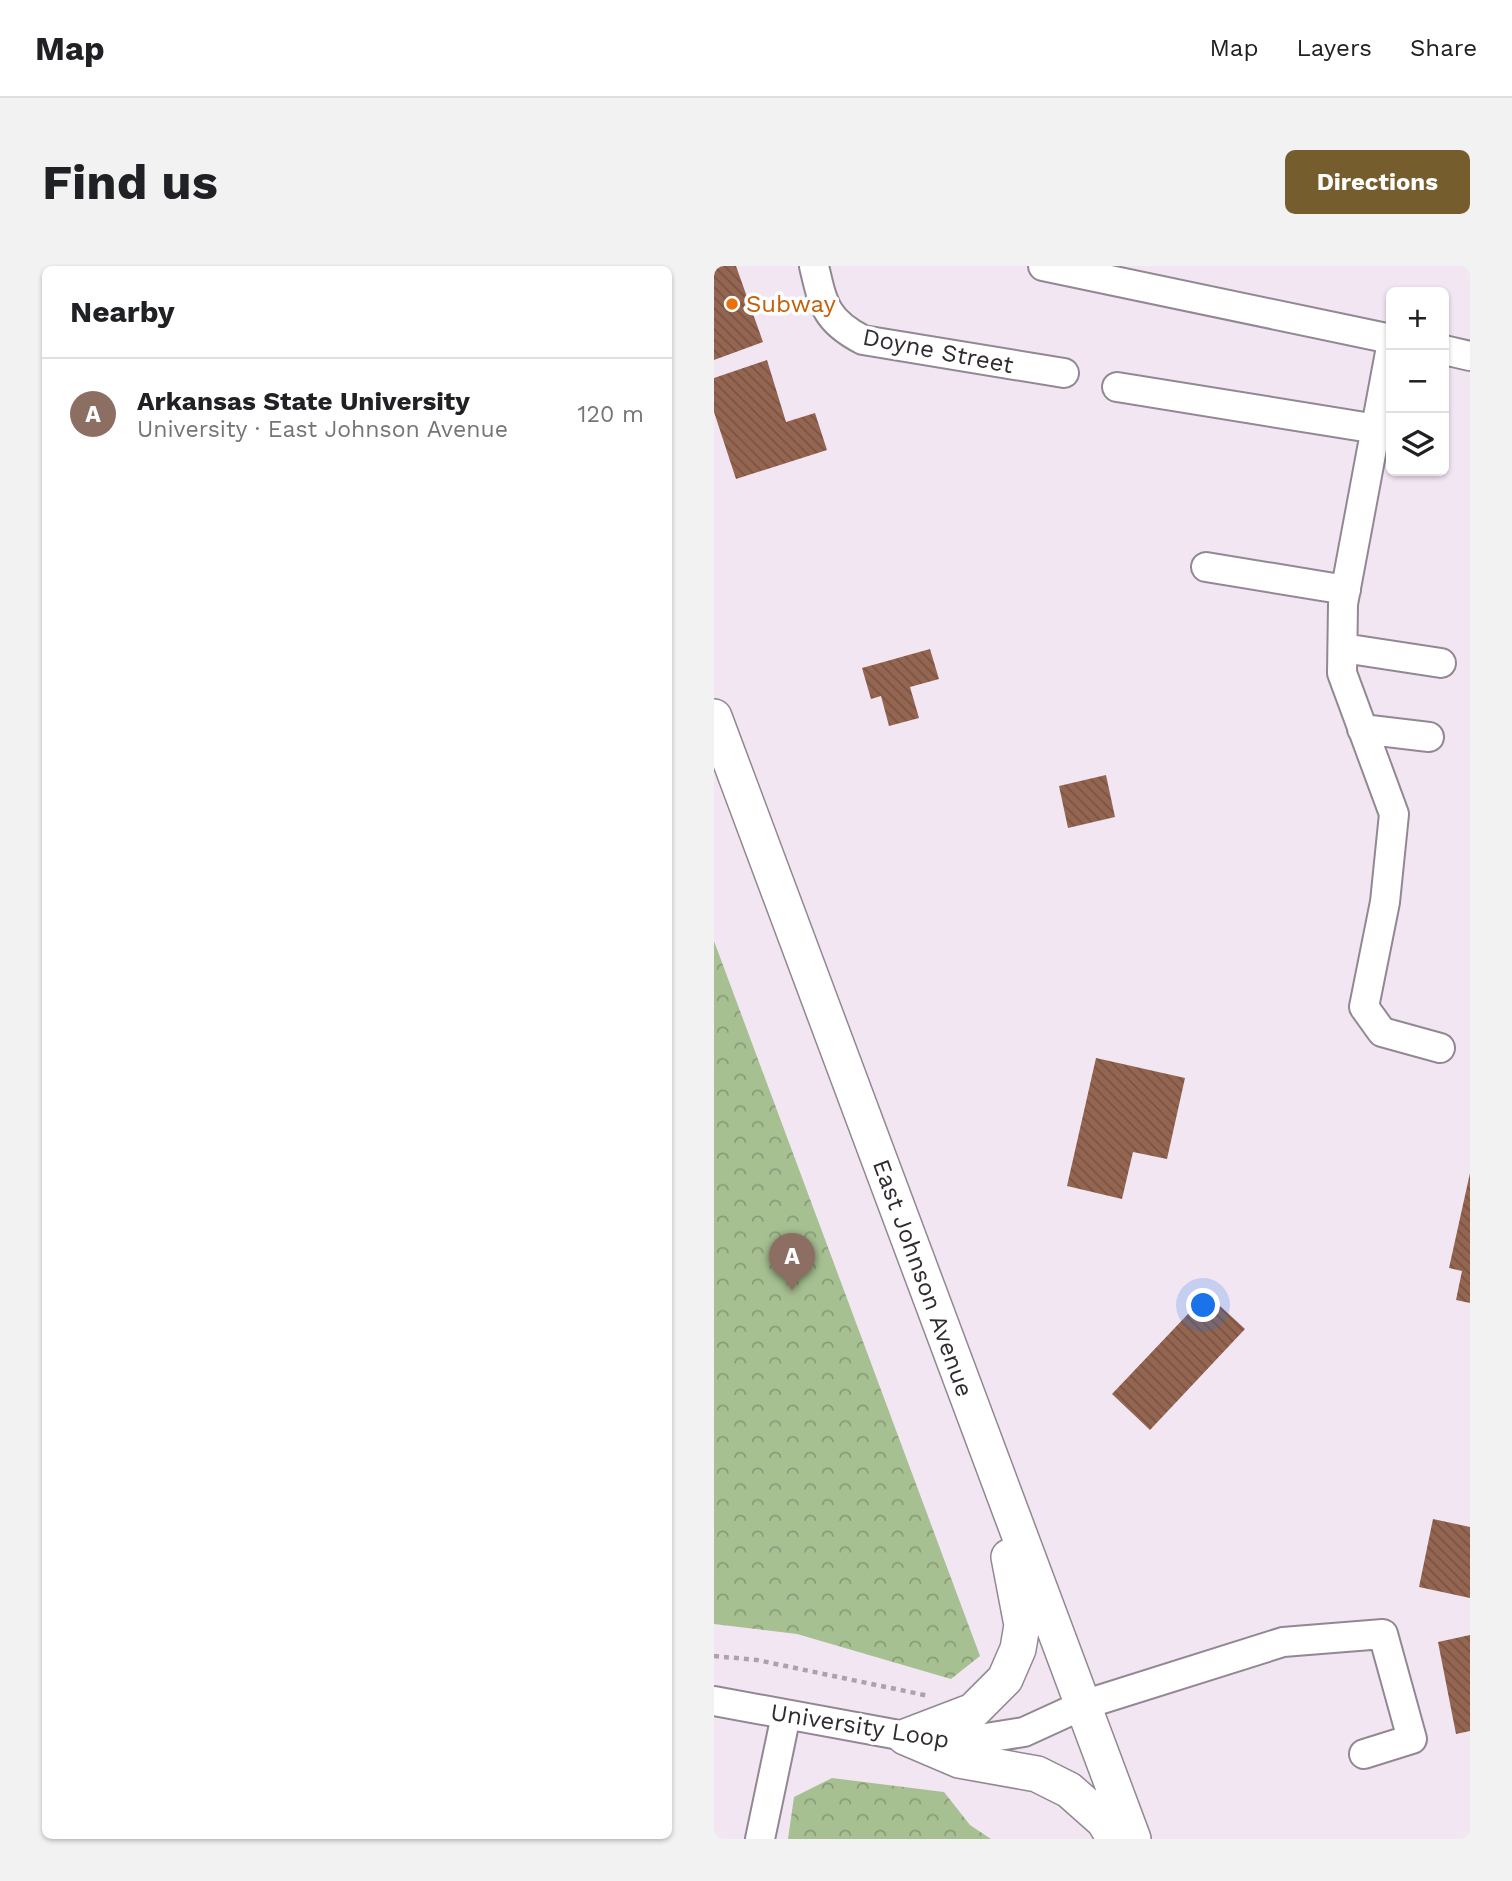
<!DOCTYPE html>
<html lang="en">
<head>
<meta charset="utf-8">
<style>
	:root { --surface:#fff; --page:#f2f2f2; --text:#202124; --muted:#757577; --line:#e0e0e0; --accent:#765d2e }
	body { margin:0; font-family:"Work Sans",sans-serif; background:var(--page); color:var(--text) }
	.controls { position:absolute; right:21px; top:21px; display:grid; overflow:hidden; border-radius:10px; box-shadow:0 2px 5px #0004 }
	.controls button { width:63px; height:63px; display:grid; place-items:center; padding:0; border:0; border-bottom:2px solid var(--line); background:var(--surface); color:var(--text); font:35px sans-serif }
	.you { position:absolute; left:490px; top:1040px; width:24px; height:24px; margin:-18px; border:5px solid #fff; border-radius:50%; background:#1a73e8; box-shadow:0 0 0 10px #1a73e833 }
	.badge { display:grid; place-items:center; width:46px; height:46px; border-radius:50%; background:var(--accent); color:#fff; font-size:23px; font-weight:700 }
	.pin { position:absolute; translate:-50% -58px; filter:drop-shadow(0 2px 4px #0008) }
	.pin::after { content:''; position:absolute; top:37px; width:24px; height:21px; background:inherit; clip-path:polygon(0 0,100% 0,50% 100%) }
	.list { margin:0; padding:0; list-style:none }
	h2 { display:flex; justify-content:space-between; align-items:center; height:91px; margin:0; padding:0 28px; font-size:30px }
	h2 small { font-size:23px; font-weight:400; color:var(--muted) }
	.list li { display:grid; grid-template-columns:46px 1fr auto; gap:21px; align-items:center; box-sizing:border-box; height:112px; padding:0 28px; border-top:2px solid var(--line) }
	.list b { display:block; font-size:26px; white-space:nowrap }
	.list p { margin:0; font-size:23px; white-space:nowrap; color:var(--muted) }
	.list em { font-size:23px; font-style:normal; color:var(--muted) }
	.icon { flex:none; width:38px; height:38px; fill:none; stroke:currentColor; stroke-width:2; stroke-linecap:round; stroke-linejoin:round }
	.map { position:relative; flex:none; width:756px; height:1573px; overflow:hidden; border-radius:10px }
	header { display:flex; align-items:center; gap:42px; box-sizing:border-box; height:98px; padding:0 35px; background:var(--surface); border-bottom:2px solid var(--line) }
	header strong { font-size:33px }
	nav { display:flex; gap:38px; margin-inline-start:auto; font-size:24px }
	.intro { display:flex; align-items:center; justify-content:space-between; box-sizing:border-box; height:168px; padding:0 42px }
	h1 { margin:0; font-size:49px }
	.button { padding:18px 32px; border-radius:10px; background:var(--accent); color:#fff; font-size:24px; font-weight:700 }
	main { display:flex; gap:42px; padding:0 42px }
	aside { flex:1; background:var(--surface); border-radius:10px; box-shadow:0 2px 5px #0004 }
	.map>svg:first-child { display:block }
</style>
</head>
<body>
<header>
<strong>Map</strong>
<nav><a>Map</a><a>Layers</a><a>Share</a></nav>
</header>
<div class="intro"><h1>Find us</h1><a class="button">Directions</a></div>
<main>
<aside>
<h2>Nearby<small></small></h2>
<ul class="list">
<li><span class="badge" style="background:#8d6e63">A</span><div><b>Arkansas State University</b><p>University · East Johnson Avenue</p></div><em>120 m</em></li>
</ul>
</aside>
<div class="map">
<svg width="756" height="1573" viewBox="0 0 756 1573">
	<defs>
		<pattern id="forest-crowns" width="20" height="18" patternUnits="userSpaceOnUse" patternTransform="scale(1.75)"><rect width="20" height="18" fill="#a7c092"/><path d="M2 6a3 3 0 1 1 6 0M12 15a3 3 0 1 1 6 0" fill="none" stroke="#889c78"/></pattern>
		<pattern id="building-back-hatch" width="6" height="6" patternUnits="userSpaceOnUse" patternTransform="scale(1.75)"><rect width="6" height="6" fill="#946550"/><path d="M-1 5l2 2M0 0l6 6M5-1l2 2" fill="none" stroke="#795343"/></pattern>
	</defs>
	<rect width="100%" height="100%" fill="#f2e6f3"/>
	<path fill="url(#forest-crowns)" d="M0,675L266,1390L237,1413L83,1368L0,1358Z
		M118,1512L230,1526L256,1559L277,1573H74L80,1531Z"/>
	<path fill="url(#building-back-hatch)" d="M0,0H22L49,76L0,94Z
		M53,94L72,156L101,147L113,184L22,213L0,146V112Z
		M216,383L225,413L196,421L205,452L175,460L167,430L157,433L148,402Z
		M392,509L401,551L354,562L345,520Z
		M382,792L471,812L453,893L419,886L408,933L353,920Z
		M756,907V1037L742,1034L748,1005L735,1002Z
		M493,1028L531,1063L436,1164L398,1128Z
		M719,1253L756,1261V1332L705,1321Z
		M756,1369V1465L742,1468L724,1376Z"/>
	<g fill="none" stroke-linecap="round" stroke-linejoin="round">
		<defs>
			<path id="minor" d="M100,0C109,39 112,55 149,74L350,107
				M329,0L677,73
				M677,81L629,338L628,407L680,548L671,636L650,741L668,766L726,782
				M730,84L756,90
				M403,121L663,163
				M492,301L632,324
				M629,382L727,397
				M648,463L715,471
				M0,1435L234,1478L310,1466L369,1439L569,1376L669,1368L698,1473L650,1488
				M46,1573L72,1449"/>
			<path id="major" d="M0,451L419,1573
				M191,1471L259,1445L291,1413L304,1383L308,1359L295,1291
				M191,1471L245,1494L323,1508L355,1524L390,1555L401,1573"/>
		</defs>
		<use href="#minor" stroke="#928893" stroke-width="32"/>
		<use href="#major" stroke="#928893" stroke-width="38"/>
		<path stroke="#aca2ac" stroke-width="4.5" stroke-dasharray="5 5" stroke-linecap="butt" d="M0,1390L43,1394L215,1430"/>
		<use href="#minor" stroke="#fff" stroke-width="28"/>
		<use href="#major" stroke="#fff" stroke-width="35"/>
	</g>
	<circle fill="#e8710a" stroke="#fff" stroke-width="2.5" cx="18" cy="38" r="7"/>
	<g text-anchor="middle" dominant-baseline="central" stroke-width="7" stroke-linejoin="round" paint-order="stroke">
		<g font-size="24" fill="#c56008" stroke="#fff" text-anchor="start">
			<text x="32" y="38">Subway</text>
		</g>
		<g font-size="24" fill="#302b30" stroke="#fff">
			<text transform="translate(224 85) rotate(11)">Doyne Street</text>
			<text transform="translate(209 1012) rotate(70)">East Johnson Avenue</text>
			<text transform="translate(146 1460) rotate(9)">University Loop</text>
		</g>
	</g>
</svg>
<div class="controls">
<button>+</button>
<button>−</button>
<button><svg class="icon" aria-label="layers" viewBox="0 0 24 24"><path d="M12 4l9 5-9 5-9-5zM3 14l9 5 9-5"/></svg></button>
</div>
<div class="you"></div>
<div class="pin badge" style="left:78px;top:1025px;background:#8d6e63">A</div>
</div>
</main>
</body>
</html>
